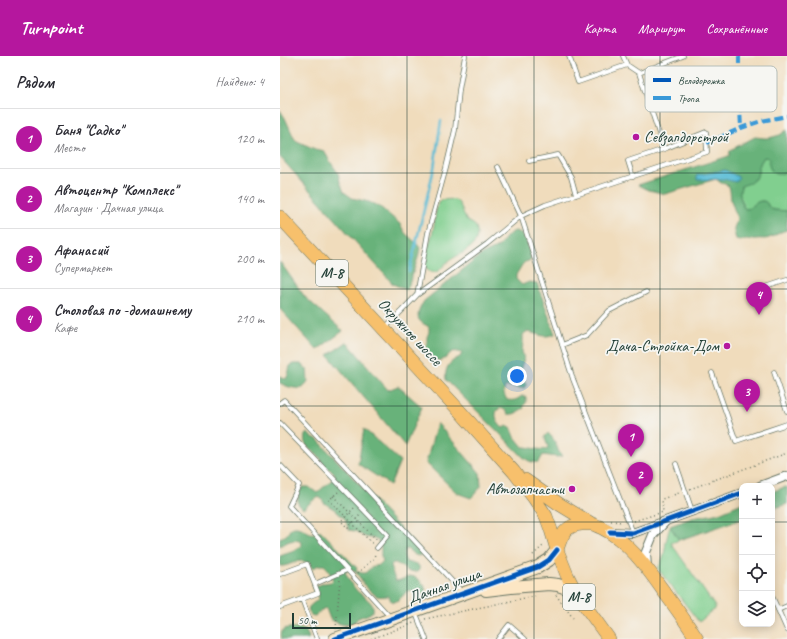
<!DOCTYPE html>
<html lang="ru">
<head>
<meta charset="utf-8">
<style>
	:root { --surface:#fff; --page:#f7f7f7; --text:#2b2b33; --muted:#7c7c81; --line:#e1e1e2; --accent:#b5179e }
	body { margin:0; font-family:Caveat,sans-serif; background:var(--page); color:var(--text) }
	.controls { position:absolute; right:12px; bottom:12px; display:grid; overflow:hidden; border-radius:8px; box-shadow:0 2px 10px #0003 }
	.controls button { width:36px; height:36px; display:grid; place-items:center; padding:0; border:0; border-bottom:1px solid var(--line); background:var(--surface); color:var(--text); font:20px sans-serif }
	.scale { position:absolute; left:12px; bottom:10px; width:59px; box-sizing:border-box; padding-left:4px; border:2px solid #1f3d34; border-top:0; font-size:11px; line-height:14px; white-space:nowrap; color:#1f3d34; -webkit-text-stroke:3px #f6f6f2; paint-order:stroke }
	.you { position:absolute; left:237px; top:320px; width:14px; height:14px; margin:-10px; border:3px solid #fff; border-radius:50%; background:#1a73e8; box-shadow:0 0 0 6px #1a73e833 }
	.badge { display:grid; place-items:center; width:26px; height:26px; border-radius:50%; background:var(--accent); color:#fff; font-size:13px; font-weight:700 }
	.pin { position:absolute; translate:-50% -33px; filter:drop-shadow(0 1px 2px #0008) }
	.pin::after { content:''; position:absolute; top:21px; width:14px; height:12px; background:inherit; clip-path:polygon(0 0,100% 0,50% 100%) }
	.list { margin:0; padding:0; list-style:none }
	h2 { display:flex; justify-content:space-between; align-items:center; height:52px; margin:0; padding:0 16px; font-size:17px }
	h2 small { font-size:13px; font-weight:400; color:var(--muted) }
	.list li { display:grid; grid-template-columns:26px 1fr auto; gap:12px; align-items:center; box-sizing:border-box; height:60px; padding:0 16px; border-top:1px solid var(--line) }
	.list b { display:block; font-size:15px; white-space:nowrap }
	.list p { margin:0; font-size:13px; white-space:nowrap; color:var(--muted) }
	.list em { font-size:13px; font-style:normal; color:var(--muted) }
	.icon { flex:none; width:22px; height:22px; fill:none; stroke:currentColor; stroke-width:2; stroke-linecap:round; stroke-linejoin:round }
	.map { position:relative; flex:none; width:507px; height:583px; overflow:hidden }
	header { display:flex; align-items:center; gap:24px; box-sizing:border-box; height:56px; padding:0 20px; background:var(--accent); color:#fff }
	header strong { font-size:19px }
	nav { display:flex; gap:22px; margin-inline-start:auto; font-size:14px }
	main { display:flex }
	aside { flex:1; background:var(--surface) }
	.map>svg:first-child { display:block }
</style>
</head>
<body>
<header>
<strong>Turnpoint</strong>
<nav><a>Карта</a><a>Маршрут</a><a>Сохранённые</a></nav>
</header>
<main>
<aside>
<h2>Рядом<small>Найдено: 4</small></h2>
<ul class="list">
<li><span class="badge">1</span><div><b>Баня &quot;Садко&quot;</b><p>Место</p></div><em>120 m</em></li>
<li><span class="badge">2</span><div><b>Автоцентр &quot;Комплекс&quot;</b><p>Магазин · Дачная улица</p></div><em>140 m</em></li>
<li><span class="badge">3</span><div><b>Афанасий</b><p>Супермаркет</p></div><em>200 m</em></li>
<li><span class="badge">4</span><div><b>Столовая по -домашнему</b><p>Кафе</p></div><em>210 m</em></li>
</ul>
</aside>
<div class="map">
<svg width="507" height="583" viewBox="0 0 507 583">
	<rect width="100%" height="100%" fill="#f6f6f2"/>
	<filter id="ink" filterUnits="userSpaceOnUse"><feTurbulence type="fractalNoise" baseFrequency=".025" numOctaves="2"/><feDisplacementMap in="SourceGraphic" scale="8" xChannelSelector="R" yChannelSelector="G"/><feConvolveMatrix kernelMatrix="1 2 1 2 8 2 1 2 1" color-interpolation-filters="sRGB"/></filter>
	<filter id="wash" filterUnits="userSpaceOnUse"><feTurbulence type="fractalNoise" baseFrequency=".012" numOctaves="4" result="noise"/><feDisplacementMap in="SourceGraphic" scale="16" xChannelSelector="R" yChannelSelector="G"/><feGaussianBlur stdDeviation="0.9" result="paint"/><feColorMatrix in="noise" values="0 0 0 0 0 0 0 0 0 0 0 0 0 0 0 0 0 1.4 0 .05"/><feComposite in="paint" operator="in"/></filter>
	<g filter="url(#wash)">
		<rect width="100%" height="100%" fill="#f0dcbc"/>
		<path fill="#81cf8f" stroke="#508662" d="M484,101L489,102L492,115C501,122 500,115 507,115V155C502,154 495,155 491,153C487,150 488,145 482,145C475,145 472,153 466,153L463,151V147L459,139L461,130L478,117L479,109Z
			M161,144C165,144 173,142 177,145C181,148 184,159 186,164C189,167 194,167 196,171C198,175 197,182 195,186C190,195 172,201 165,208C161,213 157,218 150,216C149,215 147,214 146,212C142,206 150,187 152,179C156,168 153,154 161,144Z
			M390,470L399,484L391,487L436,552L419,566L378,513L384,500L386,486Z"/>
		<path fill="#68b27a" stroke="#447857" d="M0,54L5,62L14,82L17,85L35,93L44,95L47,100L49,104L58,117L60,126L64,136L72,142L89,146L100,151L112,161L120,168L125,177L137,188L140,192L138,202L127,234L113,228L0,101Z
			M507,74V115C505,116 503,117 501,118C497,120 491,116 490,112C488,109 489,105 489,102L484,101L479,109L477,121L470,127L461,130C461,133 459,136 460,139C460,144 463,146 463,151L466,153C472,153 475,145 482,145C488,145 487,150 491,153C495,155 502,154 507,155V174C500,175 496,180 489,182C485,184 480,182 476,183C468,183 464,186 456,183L454,176V172L457,163L456,159L451,144L450,134L449,130L445,128L441,127L436,123L385,138L369,134L358,129L449,100L450,95L454,92L475,81L484,82H489L500,79Z
			M236,175C248,178 249,194 251,204L245,206L242,209L236,219V223L242,229L249,226L257,227L275,278C272,279 269,280 265,280C259,280 253,276 246,276L243,279V287L242,296L244,303L241,311L242,315L241,323L247,328L244,332H240L226,330C222,336 224,338 227,344C235,345 236,344 242,340L246,341V347L243,350L244,352C237,355 237,359 228,358L225,354L221,352L217,354C214,361 217,367 223,372L227,370L231,371L235,381L243,391C251,391 259,395 268,393C268,388 265,385 265,380L268,377C271,380 274,383 276,388C278,393 278,396 282,400L277,401L263,399L259,406C251,407 248,405 242,400L166,324C164,312 170,305 180,301L182,297C168,292 171,301 162,304C154,306 146,299 144,293L147,289V281L149,276V271C146,269 143,268 140,265C135,260 141,250 144,245L201,199C207,196 214,194 219,190C225,184 228,176 236,175Z
			M0,206L25,241L63,275L37,294L0,253Z
			M67,286L108,334L118,330L142,351L125,390L48,299Z
			M13,308H21L27,313L28,325L23,332C15,333 7,331 0,327V320L6,323L8,319L10,310Z
			M157,367L200,417L201,431L191,442L177,437L146,407Z
			M84,373L120,405L110,429L78,408Z
			M28,377L30,380L37,383L141,495V499C136,502 132,496 127,493H125C123,498 124,501 126,506L136,508L139,510V514L137,516L128,515L116,507H113L111,509C112,514 113,521 116,525C119,525 130,520 131,520C139,522 148,530 145,538H139L131,534C123,536 122,544 114,546L111,545L109,540C105,540 101,541 97,540C92,537 88,533 85,530C81,525 77,514 70,513C68,513 67,515 65,516C68,523 72,529 77,535C81,539 98,548 92,556C89,559 82,560 78,562C76,564 75,566 73,567C66,571 56,567 50,563L47,555L46,552L43,553L35,560C31,559 31,560 29,556C25,547 42,547 38,538C37,536 35,535 34,533V530H37L44,527L51,526L53,524L48,513L44,509H38L33,513C31,511 29,508 26,506C16,502 10,511 0,510V500L14,495L21,490V487L20,485C10,483 8,486 0,490V482C1,481 6,480 6,479C10,476 9,471 16,471C26,471 30,483 40,474L77,512L76,515L82,517H85L92,511L99,509L103,505L101,500V491L98,485L96,483L85,481L75,475L69,474L65,463L54,453L44,447L41,442L37,441L23,453L18,448V439L22,431H29L37,437L55,421C55,413 49,415 45,410C42,408 42,404 40,402C33,394 22,392 25,379Z
			M507,431V448L492,453V436L502,432Z
			M462,447V463L399,484L390,470L412,462L430,459L439,457Z
			M8,572H17L25,574L29,581L28,583H2C0,577 2,573 8,572Z"/>
		<path fill="#58bcd6" stroke="#3c7c85" d="M445,114L459,121L456,126L442,123L417,124V119Z"/>
		<g fill="none" stroke-linecap="round" stroke-linejoin="round">
			<path stroke="#58bcd6" stroke-width="2.5" d="M129,216L154,112L161,65"/>
		</g>
	</g>
	<g filter="url(#ink)">
		<g fill="none" stroke-linecap="round" stroke-linejoin="round">
			<defs>
				<path id="lane" d="M289,0L298,26L347,9
					M343,0L347,9L359,17L384,93
					M359,17L403,0
					M249,105L278,99L291,121L296,139
					M353,121L348,105L384,93L426,76L427,96L265,149L241,160L293,323L353,477
					M483,232L507,224
					M137,239L148,177L166,112L175,74L179,34L185,0
					M105,272L137,239L207,188L241,160L218,111
					M282,289L307,279L329,255L366,236
					M494,316L507,355
					M432,317L456,385L507,368
					M0,347L4,344L182,536
					M0,367L108,479L97,492
					M396,408L412,455
					M0,409L19,429L9,450L110,561
					M0,518L27,508L38,537L0,551
					M35,528L67,514
					M492,540L507,574
					M22,543L37,583
					M498,554L507,550
					M135,555L146,583
					M218,583L229,569L245,583"/>
				<path id="street" d="M480,430L507,420
					M330,476L353,477L462,437
					M367,512L366,496L373,479L385,466"/>
				<path id="secondary" d="M206,534L231,531L269,528L278,529L287,532L296,537
					M55,583L258,511L269,504L277,494"/>
				<path id="primary" d="M0,161L176,351L234,416L254,442L266,460L271,474L277,494L287,519L296,537L329,583
					M245,424L279,448L312,468
					M277,494C281,480 285,469 302,468C305,468 309,468 311,468C314,468 317,470 320,471C347,484 365,509 382,533C394,549 406,566 417,583"/>
			</defs>
			<use href="#lane" stroke="#687564" stroke-width="5.5"/>
			<use href="#street" stroke="#687564" stroke-width="10"/>
			<use href="#secondary" stroke="#687564" stroke-width="14"/>
			<use href="#primary" stroke="#687564" stroke-width="14"/>
			<path stroke="#687564" stroke-width="1.5" stroke-dasharray="1 3" stroke-linecap="butt" d="M410,433L507,397
				M58,436L49,444L93,488
				M53,440L97,484
				M74,452L61,465L68,472L80,459
				M331,465L343,466
				M354,465L383,456L382,443L399,437
				M253,499L264,489
				M78,517L94,502L95,498
				M276,539L293,562
				M145,563L255,540
				M56,573L60,523
				M91,583L134,567"/>
			<use href="#lane" stroke="#fff" stroke-width="4"/>
			<use href="#street" stroke="#fff" stroke-width="8"/>
			<use href="#secondary" stroke="#fce6c4" stroke-width="12"/>
			<use href="#primary" stroke="#f7c06c" stroke-width="13"/>
			<path stroke="#3a99d8" stroke-width="4" stroke-dasharray="8 4" stroke-linecap="butt" d="M459,0V33L461,72
				M427,87L461,72L481,65L507,60"/>
			<defs>
				<path id="cycleway" d="M330,476L353,477L462,437
					M55,583L258,511L269,504L277,494"/>
			</defs>
			<use href="#cycleway" stroke="#f6f6f2" stroke-width="8"/>
			<use href="#cycleway" stroke="#0057b8" stroke-width="5"/>
		</g>
	</g>
	<path fill="none" stroke="#1f3d34" stroke-width="1" stroke-opacity="0.55" d="M127,0V583M254,0V583M380,0V583M0,117H507M0,233H507M0,350H507M0,466H462M492,466H507"/>
	<g fill="#b5179e" stroke="#f6f6f2" stroke-width="1.5">
		<circle cx="356" cy="81" r="4"/>
		<circle cx="447" cy="290" r="4"/>
		<circle cx="292" cy="433" r="4"/>
	</g>
	<g text-anchor="middle" dominant-baseline="central" stroke-width="3.5" stroke-linejoin="round" paint-order="stroke">
		<g fill="#f6f6f2" stroke="#60746d" stroke-width="1">
			<rect x="36" y="204" width="32" height="26" rx="3"/>
			<rect x="283" y="528" width="32" height="26" rx="3"/>
		</g>
		<g font-size="15" font-weight="bold" fill="#1f3d34">
			<text x="52" y="217">М-8</text>
			<text x="299" y="541">М-8</text>
		</g>
		<g font-size="16" fill="#1f3d34" stroke="#f6f6f2" text-anchor="end">
			<text x="364" y="81" text-anchor="start">Севзапдорстрой</text>
			<text x="439" y="290">Дача-Стройка-Дом</text>
			<text x="284" y="433">Автозапчасти</text>
		</g>
		<g font-size="16" fill="#1f3d34" stroke="#f6f6f2">
			<text transform="translate(130 276) rotate(47)">Окружное шоссе</text>
			<text transform="translate(164 530) rotate(-20)">Дачная улица</text>
		</g>
	</g>
	<rect x="365" y="10" width="132" height="46" rx="6" fill="#f6f6f2" stroke="#b6beb9" stroke-width="1"/>
	<rect x="373" y="22" width="18" height="4" fill="#0057b8"/>
	<rect x="373" y="40" width="18" height="4" fill="#3a99d8"/>
	<g font-size="11" fill="#1f3d34">
		<text x="398" y="28">Велодорожка</text>
		<text x="398" y="46">Тропа</text>
	</g>
</svg>
<div class="controls">
<button>+</button>
<button>−</button>
<button><svg class="icon" aria-label="locate" viewBox="0 0 24 24"><circle cx="12" cy="12" r="6"/><path d="M12 2v4M12 18v4M2 12h4M18 12h4"/></svg></button>
<button><svg class="icon" aria-label="layers" viewBox="0 0 24 24"><path d="M12 4l9 5-9 5-9-5zM3 14l9 5 9-5"/></svg></button>
</div>
<div class="scale">50 m</div>
<div class="you"></div>
<div class="pin badge" style="left:351px;top:401px">1</div>
<div class="pin badge" style="left:360px;top:439px">2</div>
<div class="pin badge" style="left:467px;top:356px">3</div>
<div class="pin badge" style="left:479px;top:259px">4</div>
</div>
</main>
</body>
</html>
